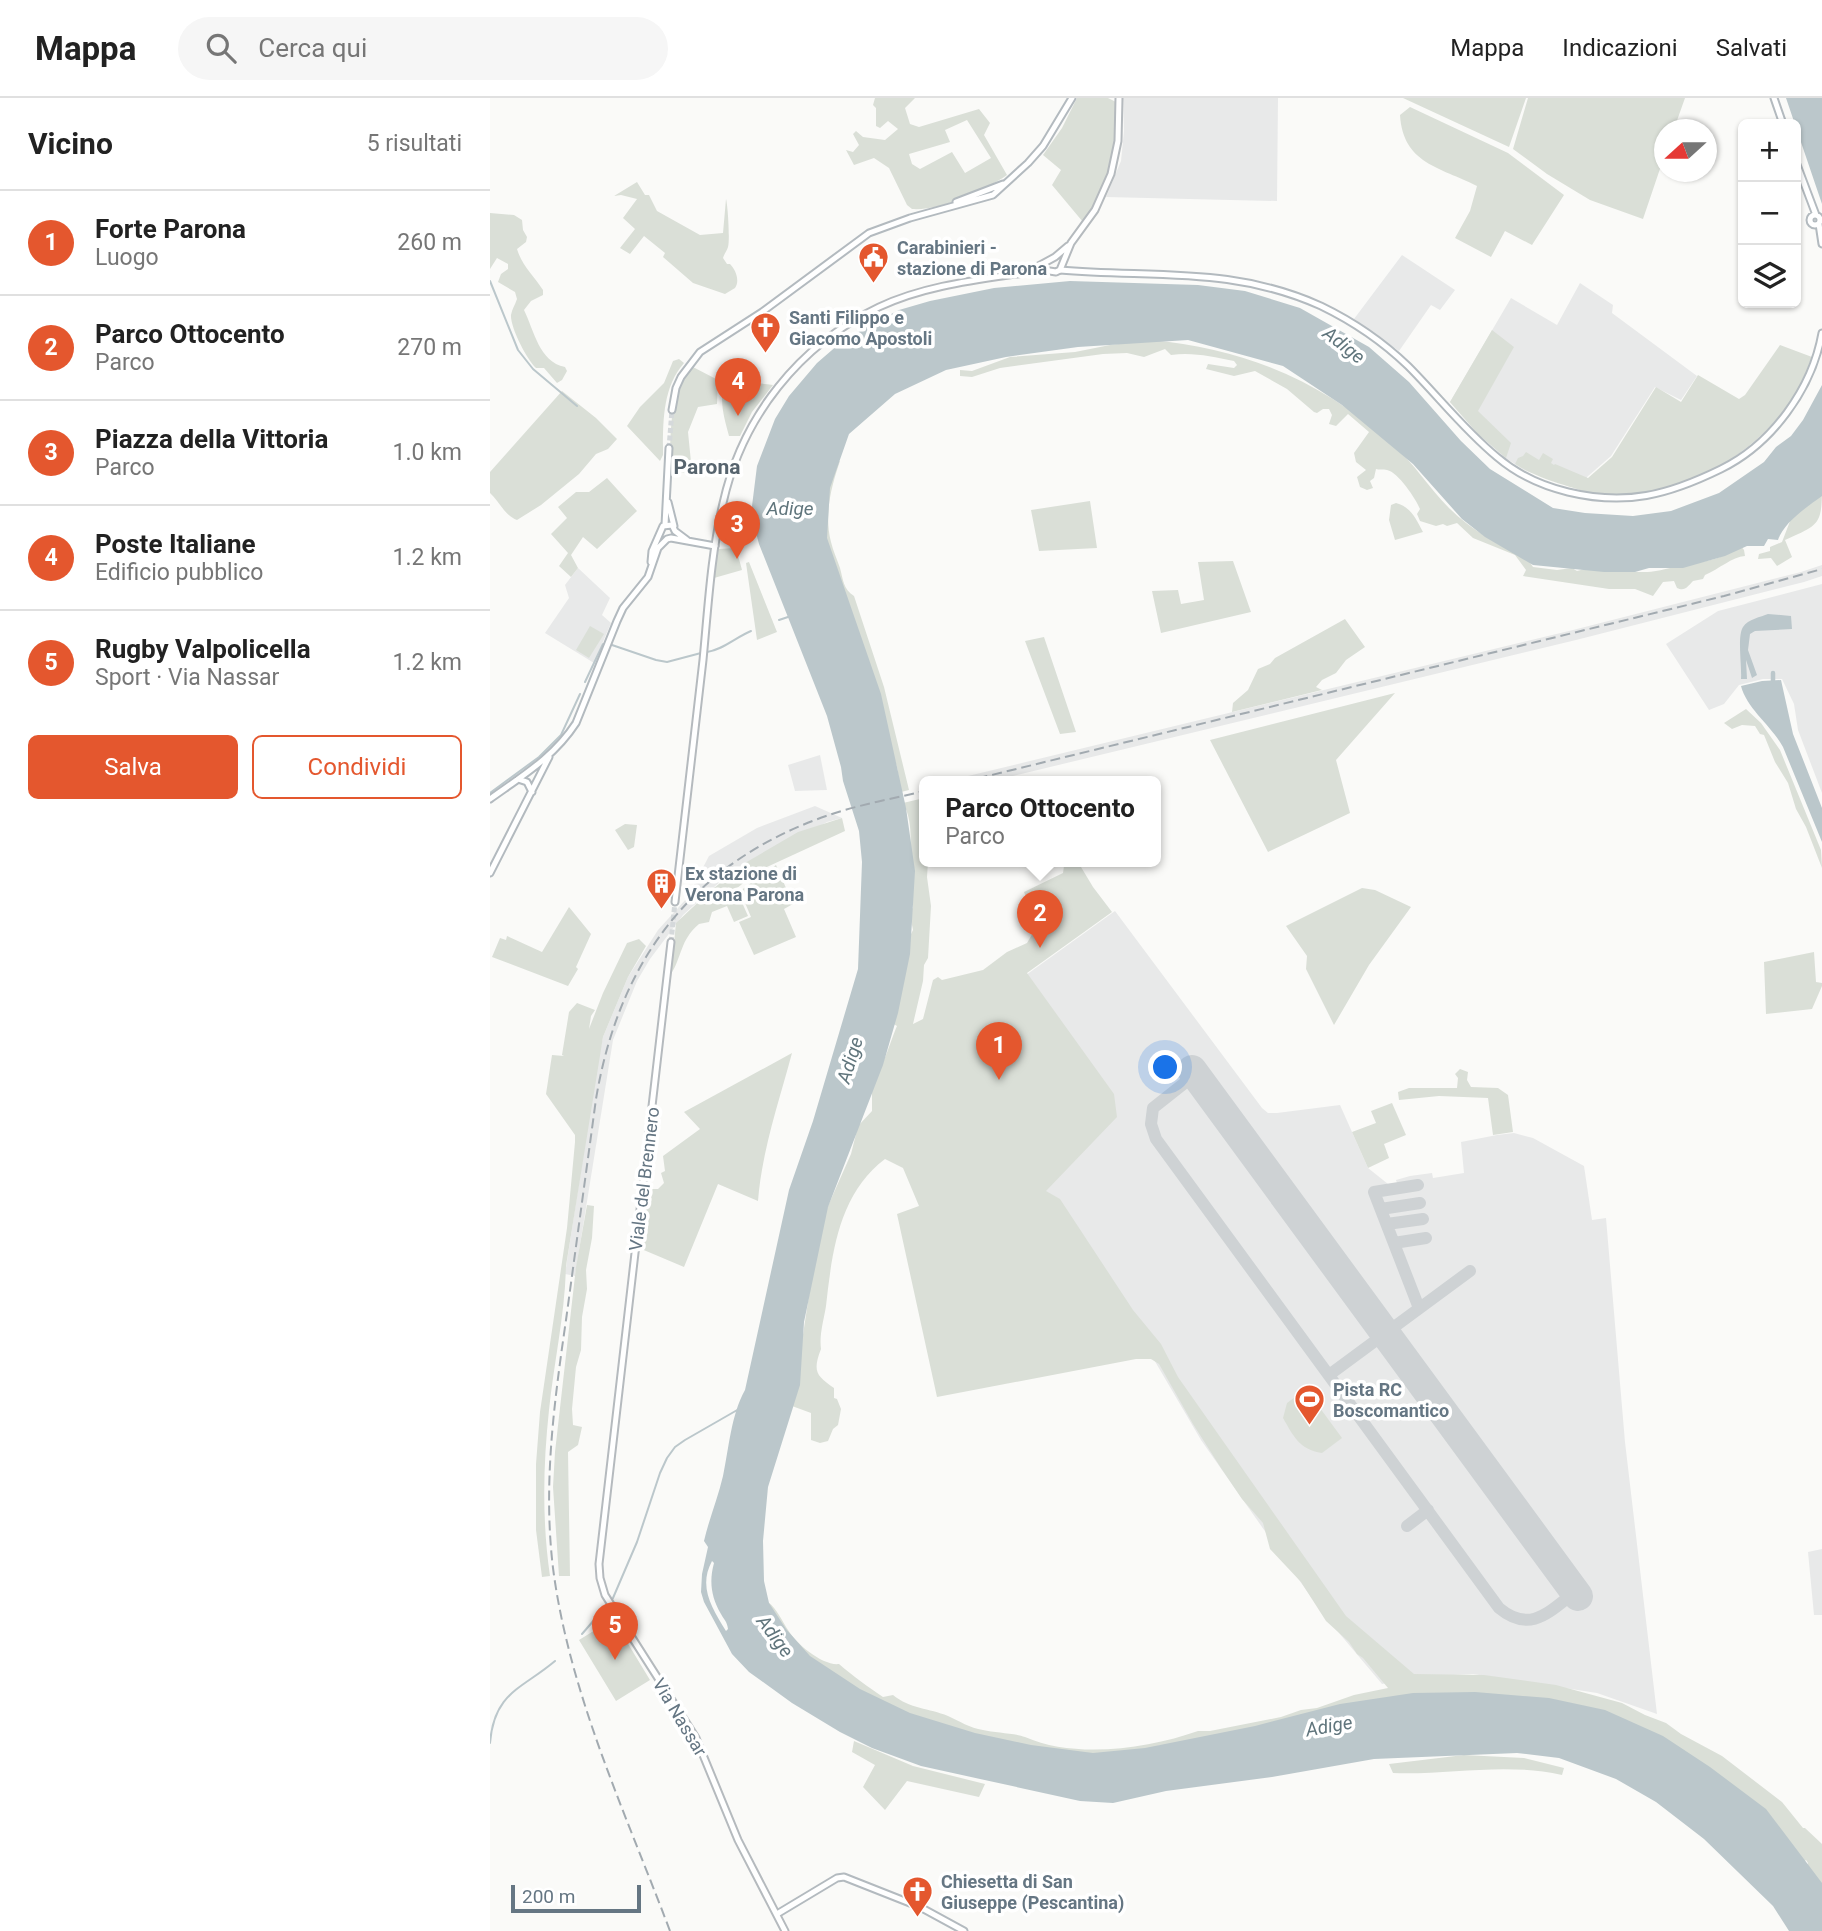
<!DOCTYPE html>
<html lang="it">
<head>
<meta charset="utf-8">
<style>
	:root { --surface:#fff; --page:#f6f6f6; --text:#222; --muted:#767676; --line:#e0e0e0; --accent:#e4572e }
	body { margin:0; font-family:Roboto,sans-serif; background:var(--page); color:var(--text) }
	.controls { position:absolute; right:21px; top:21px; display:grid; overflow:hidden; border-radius:10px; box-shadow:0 2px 5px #0004 }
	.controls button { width:63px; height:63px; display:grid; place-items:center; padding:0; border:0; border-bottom:2px solid var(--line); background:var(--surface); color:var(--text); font:35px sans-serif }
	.compass { position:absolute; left:1164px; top:21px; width:63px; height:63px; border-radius:50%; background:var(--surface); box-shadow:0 2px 5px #0004; rotate:249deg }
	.scale { position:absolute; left:21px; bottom:18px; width:130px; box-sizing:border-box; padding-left:7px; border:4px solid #657683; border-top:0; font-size:19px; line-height:24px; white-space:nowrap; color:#657683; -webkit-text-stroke:5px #fff; paint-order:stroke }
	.you { position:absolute; left:676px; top:970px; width:24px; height:24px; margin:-18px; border:5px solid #fff; border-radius:50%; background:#1a73e8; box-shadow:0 0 0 10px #1a73e833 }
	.badge { display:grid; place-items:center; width:46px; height:46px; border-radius:50%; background:var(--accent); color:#fff; font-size:23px; font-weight:700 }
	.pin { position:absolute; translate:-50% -58px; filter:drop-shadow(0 2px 4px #0008) }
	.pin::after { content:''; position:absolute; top:37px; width:24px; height:21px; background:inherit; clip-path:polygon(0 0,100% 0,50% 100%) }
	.popup { position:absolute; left:429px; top:678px; width:242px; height:91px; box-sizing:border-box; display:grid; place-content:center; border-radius:10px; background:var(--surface); filter:drop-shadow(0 2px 5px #0005); font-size:23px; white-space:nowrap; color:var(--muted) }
	.popup b { font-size:26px; color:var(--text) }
	.popup::after { content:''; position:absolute; left:50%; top:100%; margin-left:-14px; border:14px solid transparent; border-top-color:var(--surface) }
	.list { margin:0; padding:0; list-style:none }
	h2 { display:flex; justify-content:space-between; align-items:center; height:91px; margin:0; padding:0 28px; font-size:30px }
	h2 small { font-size:23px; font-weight:400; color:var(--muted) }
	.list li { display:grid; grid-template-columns:46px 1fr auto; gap:21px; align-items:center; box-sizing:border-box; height:105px; padding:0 28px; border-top:2px solid var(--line) }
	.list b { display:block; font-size:26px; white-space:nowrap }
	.list p { margin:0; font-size:23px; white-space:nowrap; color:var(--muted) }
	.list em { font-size:23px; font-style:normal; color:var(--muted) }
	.actions { display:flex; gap:14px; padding:21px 28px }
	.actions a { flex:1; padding:16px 0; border:2px solid var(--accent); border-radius:10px; text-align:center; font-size:24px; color:var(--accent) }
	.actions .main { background:var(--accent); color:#fff }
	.icon { flex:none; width:38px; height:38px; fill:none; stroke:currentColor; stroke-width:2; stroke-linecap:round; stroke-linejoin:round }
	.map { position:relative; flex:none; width:1332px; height:1833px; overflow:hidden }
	header { display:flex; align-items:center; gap:42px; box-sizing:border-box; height:98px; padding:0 35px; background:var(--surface); border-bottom:2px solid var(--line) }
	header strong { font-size:33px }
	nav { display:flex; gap:38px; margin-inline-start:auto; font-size:24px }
	.search { width:490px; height:63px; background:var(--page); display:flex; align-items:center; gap:18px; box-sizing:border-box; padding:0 24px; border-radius:38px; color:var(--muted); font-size:26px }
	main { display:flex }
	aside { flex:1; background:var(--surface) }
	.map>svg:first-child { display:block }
</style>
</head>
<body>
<header>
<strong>Mappa</strong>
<div class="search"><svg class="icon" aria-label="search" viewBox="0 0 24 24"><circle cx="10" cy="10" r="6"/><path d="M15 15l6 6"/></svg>Cerca qui</div>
<nav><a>Mappa</a><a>Indicazioni</a><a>Salvati</a></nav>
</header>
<main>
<aside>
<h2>Vicino<small>5 risultati</small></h2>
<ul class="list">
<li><span class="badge">1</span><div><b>Forte Parona</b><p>Luogo</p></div><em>260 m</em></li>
<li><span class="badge">2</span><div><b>Parco Ottocento</b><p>Parco</p></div><em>270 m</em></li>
<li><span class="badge">3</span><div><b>Piazza della Vittoria</b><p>Parco</p></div><em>1.0 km</em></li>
<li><span class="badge">4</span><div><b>Poste Italiane</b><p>Edificio pubblico</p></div><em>1.2 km</em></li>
<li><span class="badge">5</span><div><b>Rugby Valpolicella</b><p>Sport · Via Nassar</p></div><em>1.2 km</em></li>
</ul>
<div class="actions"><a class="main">Salva</a><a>Condividi</a></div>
</aside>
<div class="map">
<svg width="1332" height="1833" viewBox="0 0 1332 1833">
	<rect width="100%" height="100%" fill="#fafaf8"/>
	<path fill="#e8e9e9" d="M633,0H788L787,103L616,99L631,63L634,33Z
		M912,157L965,192L950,212L941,207L909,253L864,221Z
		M1090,185L1123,207L1122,215L1207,278L1191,302L1165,289L1121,358L1097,379L1094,393L1034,372L1014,359L988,336L960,304L1021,200L1067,227Z
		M1332,467V478L1314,484L1086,542L498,684H453L1083,532L1311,474Z
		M88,470L120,500L112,517L121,525L104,565L55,535L79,500L75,487Z
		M1332,486V695L1308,632L1304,606L1292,581H1273L1249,587L1234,606L1219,612L1176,546L1228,513Z
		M330,657L337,692L305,693L298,667Z
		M325,708L352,720L337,724L233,781L193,817L160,861L147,883L123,942L85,1178L75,1176L107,968L113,939L138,879L168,832L197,800L219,758L267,730Z
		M625,813L772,1010L778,1015H787L850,1007L878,1070L898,1086L907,1085L906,1082L920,1078L942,1075L943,1080L974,1075L971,1044L1007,1037L1024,1035L1043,1040L1094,1068L1102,1122L1116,1120L1135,1344L1167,1616L1107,1595L983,1576L943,1578L892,1586L833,1516L711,1342L663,1260L425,931L536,877Z
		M1332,1451V1517H1324L1318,1454Z"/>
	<path fill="#dadfd7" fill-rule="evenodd" d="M385,0H425L415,10L420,26L429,29L489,11L500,25L494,37L517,77C494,93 450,113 422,111L417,107L399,70L384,60L364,67L356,52L363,54L369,47L363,36L366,33L373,39L395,42L408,31L398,23L390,30L386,28V10L383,7ZM477,22L501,60L475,75L462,54L430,71L422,66L419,56L460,44L455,32Z
		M587,0H618L626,4C626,51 621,86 593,124L562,87L571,72L553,57L572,30Z
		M913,0H1036L1019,49Z
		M1038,0H1195L1184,31L1174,32V59L1153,121L1100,102L1057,76L1023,51Z
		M920,9L1018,55L1074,97L1042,147L1015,133L1001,159L965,140L980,113L987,88C950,69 913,66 910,17Z
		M147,84L155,97H159L167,113L210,137L233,135L236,101C238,108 240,143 238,149C237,153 234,156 233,160L237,166H240C246,172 250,183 245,190L235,196L203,185L173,159L175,155L154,138L140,156L130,150L145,131L133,120L147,101L131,97L124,98Z
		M0,115L24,117L32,122L33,132L37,139L36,144L27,151C32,168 44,178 53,192V197L41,203L34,212C44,232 49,264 75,269L77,273L72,282L67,285L54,270H46C37,262 20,229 21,217C22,211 25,207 27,201L25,194L8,184L11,176L18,171V166L7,160L0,171Z
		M1002,232L1024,249L988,313L1021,345L1016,360L988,336L960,304Z
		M661,242C755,251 831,282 902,346C924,365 939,390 959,410C982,433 1010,447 1039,463L1043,469L1067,472L1082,470L1087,473C1108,466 1133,474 1154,474C1164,474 1171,472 1180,470C1207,464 1229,464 1251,448L1254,452L1255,458C1242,459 1229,471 1215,477L1213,481L1203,483C1198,488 1195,494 1187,490L1184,483L1173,484L1163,498L1145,491H1119L1033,478L1036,472L1025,457L983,440L967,425L957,428L953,426L946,428L930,423L927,416L930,411C926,401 908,374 897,372C893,371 889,372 886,371L884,380L880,383L883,390L877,392L870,389L867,379L876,372L866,364L864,355L879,334L858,316L846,328L839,326L842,317L839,311H833L827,315L824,314L797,291L765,273L744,278L716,271L718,266L744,270L747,267L744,263C722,259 704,254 681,257L675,251L654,259L637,255L613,256L510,270L482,279L470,278V272L482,273L520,259L585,254L620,247Z
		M1290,247L1322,259C1318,269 1314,279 1309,289C1274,355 1182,409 1106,396C1097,395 1088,391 1080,389C1061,383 1042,377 1025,366L1028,360L1033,358L1036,354L1049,362L1053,355L1063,361L1061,365L1064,367L1065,366L1098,380L1122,359L1166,289L1191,304L1208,277L1249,301L1255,297Z
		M189,261L194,265C172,290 173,326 173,357L170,363L137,328L150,309L174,285L183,263Z
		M201,268L228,282L227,306L208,309L198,334L202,374L183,375V362L180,357C181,325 181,295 201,268Z
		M236,282C252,287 266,284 283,287L262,314L250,338H239C234,319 228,301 236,282Z
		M72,293L106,320L127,341L118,351L106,356L89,376L51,407L27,422C15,418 9,403 0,395V374Z
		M350,363C341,389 334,417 341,444C343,453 347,461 350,470C353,481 353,491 364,498L394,589L419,692L411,694L407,669L345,477L332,421L345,365Z
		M117,380L147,413L107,451L93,439L81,457L88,470L81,479L69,468L78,455L61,436L77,420L68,409L86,394H99Z
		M1332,390C1332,428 1328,427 1295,442L1302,459L1287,468L1281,460L1268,461L1269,456L1280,453V449L1292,444L1302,418Z
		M600,403L607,450L549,453L541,412Z
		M906,405C921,409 926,421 933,434L905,442L899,422L901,407Z
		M246,450L252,472L224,480L228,451Z
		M743,463L761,514L671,535L662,493L688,492L691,506L714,502L708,464Z
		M259,464L287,534L267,542L256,465Z
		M855,521L875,549L856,562L846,575L832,582L826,589L832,592L742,614L743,605L758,592L768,571L780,566L785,560Z
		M100,528L114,536L99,560L86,552Z
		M554,539L586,634L570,636L535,543Z
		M905,595L846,662L860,715L778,754L720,642Z
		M1256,611L1271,625L1290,652L1331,752L1332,770L1316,729L1306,711L1298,685L1285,664L1274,637L1270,636L1265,628L1252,627L1242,631L1234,625Z
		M434,700V764H438L437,779L441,808L438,860L434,867L433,883L423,926L433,921L443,882L448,879L452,882L493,872L517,854L537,845L547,828L534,794L573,775L574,768L580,764H588L603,789L622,814L537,875L624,996L627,1019L556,1093L570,1101L643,1212L671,1246L688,1279L856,1518L924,1576L994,1577L1066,1587L1132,1605L1155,1617L1176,1625L1191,1636L1232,1658L1292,1704L1313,1730H1315L1332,1746V1794L1314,1773L1318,1765L1316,1762L1312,1765L1185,1656L670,1647L652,1656L540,1655L379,1604L293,1539L278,1504C287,1511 292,1523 298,1532C306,1546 333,1568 349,1566C364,1579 377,1588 393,1599L403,1597C420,1611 439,1610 458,1618C469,1623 480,1630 493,1632C505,1635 525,1635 535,1639C585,1661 657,1651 708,1633H720L791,1619L811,1612L827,1610L864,1597L898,1590L873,1560L867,1556L859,1544L836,1523L811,1484L780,1451L773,1425L752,1401L731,1370L703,1326L669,1266L661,1261H646L447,1299L407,1116L429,1108L413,1070L395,1061C349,1096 342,1154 336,1208C334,1221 329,1237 331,1251C322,1274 327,1278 344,1290V1300L347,1301L351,1311L348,1327L343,1331L338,1343L330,1345L321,1342V1315L302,1308L330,1126L361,1056L368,1028L382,1013V983C393,971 400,944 407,928L402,925L419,840L423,832L419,812L423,810C423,798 420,788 420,776C419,752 425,726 413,705Z
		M352,720L355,733L268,773L246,791L258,818L244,824L237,808L222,814L219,824L209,826C190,842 192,859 181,876L186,825L219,794L255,765L308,734Z
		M135,726L147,727L144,749L138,752L125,732Z
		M286,767L303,806L294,811L306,839L264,857L249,824L261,819L250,793Z
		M872,790L885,792L921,809L879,867L844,927L816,871L817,858L796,828Z
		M79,809L101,836L86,869L88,871L78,888L2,859L10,840L16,842L17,838L52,854Z
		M149,841L156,848L138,879L113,939L76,1168C75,1216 64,1264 59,1312C53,1368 52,1423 60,1478L52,1479L46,1432V1366L50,1314L77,1130L85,1044V1037L56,996L62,957L74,958L72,957L79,914L87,905L105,912L101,918L99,931L113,895L137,845Z
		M1324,854L1326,884L1332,885V888L1322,911L1276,916L1274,864Z
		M302,955C289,1004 272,1052 268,1103L228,1086L194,1169L149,1150L156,1091H168L174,1085L171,1075L175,1073L173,1058L210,1031L194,1014Z
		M970,971L978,974L977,982L981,989L1008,990L1018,997L1023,1034L1003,1037L998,1000L949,998L909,1002L908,994L919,990H967L968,980L965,976Z
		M902,1005L916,1037L894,1046L899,1060L878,1070L862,1034L886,1025L881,1013Z
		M97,1107L104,1108L102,1140L96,1172L97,1191L92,1219L91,1252L86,1269L82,1311L83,1327L92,1329L88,1347L78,1354L80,1478H69L63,1389L65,1354L86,1169Z
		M816,1291L852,1340L832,1355C809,1351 804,1339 793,1320L797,1305Z
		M123,1521L160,1582L126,1603L89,1542Z
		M364,1643L423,1668L495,1686L489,1699L417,1683L395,1712L373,1689L385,1667L362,1654Z
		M974,1657L1034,1660L1074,1670L1072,1677C1014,1664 961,1677 903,1675L899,1666Z"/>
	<path fill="#bbc7cb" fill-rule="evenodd" d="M1296,0H1332V106Z
		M580,183L708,187L755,193L810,210L879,249L919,284L971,343L1000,371L1063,410L1095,415L1143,418L1181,413L1229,395L1274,364L1286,349L1301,338L1313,322L1332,287V398C1317,409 1294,424 1288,442L1278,441L1274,448H1257L1235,458L1193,470H1159L1145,474H1114L1043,467L995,439L972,421L923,366L852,307L793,268L698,242L588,249L516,259L456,272L405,296L359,336L340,390L337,440L391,596L416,710L425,773L420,856L408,915L393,967L338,1109L314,1224L310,1287L278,1389L273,1443L274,1483L279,1505L296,1531L320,1558L370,1591L420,1615L485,1635L541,1647L603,1655L655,1650L765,1628L850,1606L923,1595L985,1594L1059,1600L1115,1612L1173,1638L1220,1669L1276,1711L1332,1785V1833H1299L1283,1808L1214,1741L1166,1704L1126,1681L1069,1660L1027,1655L884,1661L782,1679L676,1693L623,1705L590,1703L431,1668L382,1650L350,1634L302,1605L259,1574L242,1556L214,1504L211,1494L212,1476L218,1449L214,1443C219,1421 228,1400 233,1378C239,1350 241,1317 255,1292L299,1092L323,1023L368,871L372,764L369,733L353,683L351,669L337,618L269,446L261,416L267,368L285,321L299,298L327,265L349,246L380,227L409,212L440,203L504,190ZM222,1463L224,1465C219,1483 221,1499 231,1516C234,1522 237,1523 238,1531L236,1533C222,1510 208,1489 222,1463Z
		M1278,516L1301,518L1302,531L1265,533L1260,536L1258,552L1267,577L1262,580L1256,562L1257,581H1251C1252,568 1247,538 1253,529C1258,521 1271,519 1278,516Z
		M1291,582L1303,636L1332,710V744L1293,649C1281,627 1257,611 1251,588L1272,583Z"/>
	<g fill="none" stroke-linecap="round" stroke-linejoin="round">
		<path stroke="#bbc7cb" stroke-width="2" d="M0,183L28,252L43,271L87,308
			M181,371L203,373
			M289,522L298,519
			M122,547L166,562L177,564L211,555
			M217,554C233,552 246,539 261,533
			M95,584L113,546
			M0,695L49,659L71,637L90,596
			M92,1536L123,1500L147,1444L170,1375L177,1360L185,1349L195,1342L249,1311
			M0,1645C4,1594 32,1591 65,1563"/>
		<path stroke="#bbc7cb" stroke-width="4.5" d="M1283,575V586"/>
		<path stroke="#ced2d4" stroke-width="12" d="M706,976L663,1010L661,1026L666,1041L1009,1510C1040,1536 1059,1514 1085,1494
			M928,1087L884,1094L929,1210
			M891,1111L930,1105
			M897,1126L933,1121
			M904,1145L936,1140
			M839,1277L980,1173
			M917,1428L938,1412"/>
		<path stroke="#ced2d4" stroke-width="30" d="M702,972L1088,1498"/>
		<path stroke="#d5d9db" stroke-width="5" stroke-dasharray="5 2.5" stroke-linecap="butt" d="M179,350L182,312"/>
		<path stroke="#d5d9db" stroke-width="5" stroke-dasharray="5 2.5" stroke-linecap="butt" d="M181,844L185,804"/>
		<defs>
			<path id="secondary" d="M1284,0L1293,26
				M1306,64L1326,117
				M466,104L513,86
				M1320 122a5 5 0 1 1 10 0a5 5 0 1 1-10 0Z
				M1329,126L1332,146
				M570,172C662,180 743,168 831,208C862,223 893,244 918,268C948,298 974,332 1007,359C1027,376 1053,388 1078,394C1136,408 1178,397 1231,371C1282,346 1322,291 1332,235
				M182,312L186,290L191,279L210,254L272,214L379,135L420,120L503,97L538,65L553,48L582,0
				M178,404L184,428
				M175,427L179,350
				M161,464L162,453L173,428L182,427L185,433L197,442
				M28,681L37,684L42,694
				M0,701C32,678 64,659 86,625L127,523L133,510L158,479L168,450L177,441L181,440L225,448
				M0,775L59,659
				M287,1816L347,1780L354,1779L430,1809L474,1833"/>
			<path id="primary" d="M543,171L565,159L578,148
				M185,804C194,723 204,643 213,562C218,510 221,456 233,405C252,319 309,247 389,209C440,185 498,181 553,172L566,174L570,172L581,145L605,112L621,76L628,43L629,0
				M181,844L109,1466L110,1480L115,1497L206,1640L248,1742L295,1833"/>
		</defs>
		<use href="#secondary" stroke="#b3babf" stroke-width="9"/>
		<use href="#primary" stroke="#b5babe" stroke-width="9"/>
		<use href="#secondary" stroke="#fff" stroke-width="5"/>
		<use href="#primary" stroke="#fff" stroke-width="5"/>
		<path stroke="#a2aab0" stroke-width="2" stroke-dasharray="10 5" stroke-linecap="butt" d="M473,684L1234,498L1332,471
			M180,1833C136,1716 79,1595 63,1470C53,1387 64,1305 76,1222C86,1148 96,1075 106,1001C129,863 202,765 336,718C367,707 402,701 434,693"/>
	</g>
	<defs>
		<symbol id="civic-pin" viewBox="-11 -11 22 30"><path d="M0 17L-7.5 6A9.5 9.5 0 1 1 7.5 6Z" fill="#e4572e" stroke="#fff"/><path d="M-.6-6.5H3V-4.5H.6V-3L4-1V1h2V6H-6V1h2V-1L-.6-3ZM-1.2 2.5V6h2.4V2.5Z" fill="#fff"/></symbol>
		<symbol id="church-pin" viewBox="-11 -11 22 30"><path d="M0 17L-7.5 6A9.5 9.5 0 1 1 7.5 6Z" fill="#e4572e" stroke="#fff"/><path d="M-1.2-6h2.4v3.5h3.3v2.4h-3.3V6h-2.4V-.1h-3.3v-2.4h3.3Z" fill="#fff"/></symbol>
		<symbol id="building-pin" viewBox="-11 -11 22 30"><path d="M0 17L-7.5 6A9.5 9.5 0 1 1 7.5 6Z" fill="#e4572e" stroke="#fff"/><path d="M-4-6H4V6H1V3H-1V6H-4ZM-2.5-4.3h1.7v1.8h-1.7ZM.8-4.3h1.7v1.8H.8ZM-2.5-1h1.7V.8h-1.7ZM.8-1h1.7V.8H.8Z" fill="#fff"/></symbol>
		<symbol id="stadium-pin" viewBox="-11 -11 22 30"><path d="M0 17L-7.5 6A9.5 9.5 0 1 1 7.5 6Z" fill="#e4572e" stroke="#fff"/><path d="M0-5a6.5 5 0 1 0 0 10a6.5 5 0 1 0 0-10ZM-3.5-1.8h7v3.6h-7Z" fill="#fff"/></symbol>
	</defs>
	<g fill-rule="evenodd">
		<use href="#civic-pin" x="366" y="142" width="35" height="47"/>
		<use href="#church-pin" x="258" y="212" width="35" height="47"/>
		<use href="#building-pin" x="154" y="768" width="35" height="47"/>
		<use href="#stadium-pin" x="802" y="1284" width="35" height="47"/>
		<use href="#church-pin" x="410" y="1776" width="35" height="47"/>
	</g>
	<g text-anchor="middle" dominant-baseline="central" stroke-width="7" stroke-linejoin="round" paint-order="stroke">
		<g font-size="18" font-weight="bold" fill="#657683" stroke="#fff" text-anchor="start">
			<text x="407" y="149">Carabinieri -<tspan x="407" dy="21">stazione di Parona</tspan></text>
			<text x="299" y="219">Santi Filippo e<tspan x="299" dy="21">Giacomo Apostoli</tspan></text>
			<text x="195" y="775">Ex stazione di<tspan x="195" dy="21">Verona Parona</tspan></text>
			<text x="843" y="1291">Pista RC<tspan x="843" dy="21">Boscomantico</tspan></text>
			<text x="451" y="1783">Chiesetta di San<tspan x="451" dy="21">Giuseppe (Pescantina)</tspan></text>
		</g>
		<g font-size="18" fill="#657683" stroke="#fff">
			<text transform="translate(154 1081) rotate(-83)">Viale del Brennero</text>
			<text transform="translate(190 1619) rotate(59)">Via Nassar</text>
		</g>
		<g font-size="19" font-style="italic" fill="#60757c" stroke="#fff">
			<text transform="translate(854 247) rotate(38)">Adige</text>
			<text x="300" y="410">Adige</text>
			<text transform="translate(360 962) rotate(-73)">Adige</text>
			<text transform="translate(285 1538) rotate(53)">Adige</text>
			<text transform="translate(839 1628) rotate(-10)">Adige</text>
		</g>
		<g font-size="21" font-weight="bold" fill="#57646e" stroke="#fff">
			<text x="217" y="369">Parona</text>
		</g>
	</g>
</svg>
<div class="controls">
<button>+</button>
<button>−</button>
<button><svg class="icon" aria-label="layers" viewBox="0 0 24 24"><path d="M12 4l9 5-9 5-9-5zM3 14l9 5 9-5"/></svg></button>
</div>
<svg class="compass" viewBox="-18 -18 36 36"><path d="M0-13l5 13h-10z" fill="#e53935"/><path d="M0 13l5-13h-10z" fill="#767676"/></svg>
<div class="scale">200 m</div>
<div class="you"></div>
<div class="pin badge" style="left:509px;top:982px">1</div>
<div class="pin badge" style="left:550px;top:850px">2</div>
<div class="popup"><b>Parco Ottocento</b>Parco</div>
<div class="pin badge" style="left:247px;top:461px">3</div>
<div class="pin badge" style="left:248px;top:318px">4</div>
<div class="pin badge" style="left:125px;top:1562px">5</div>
</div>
</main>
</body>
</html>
